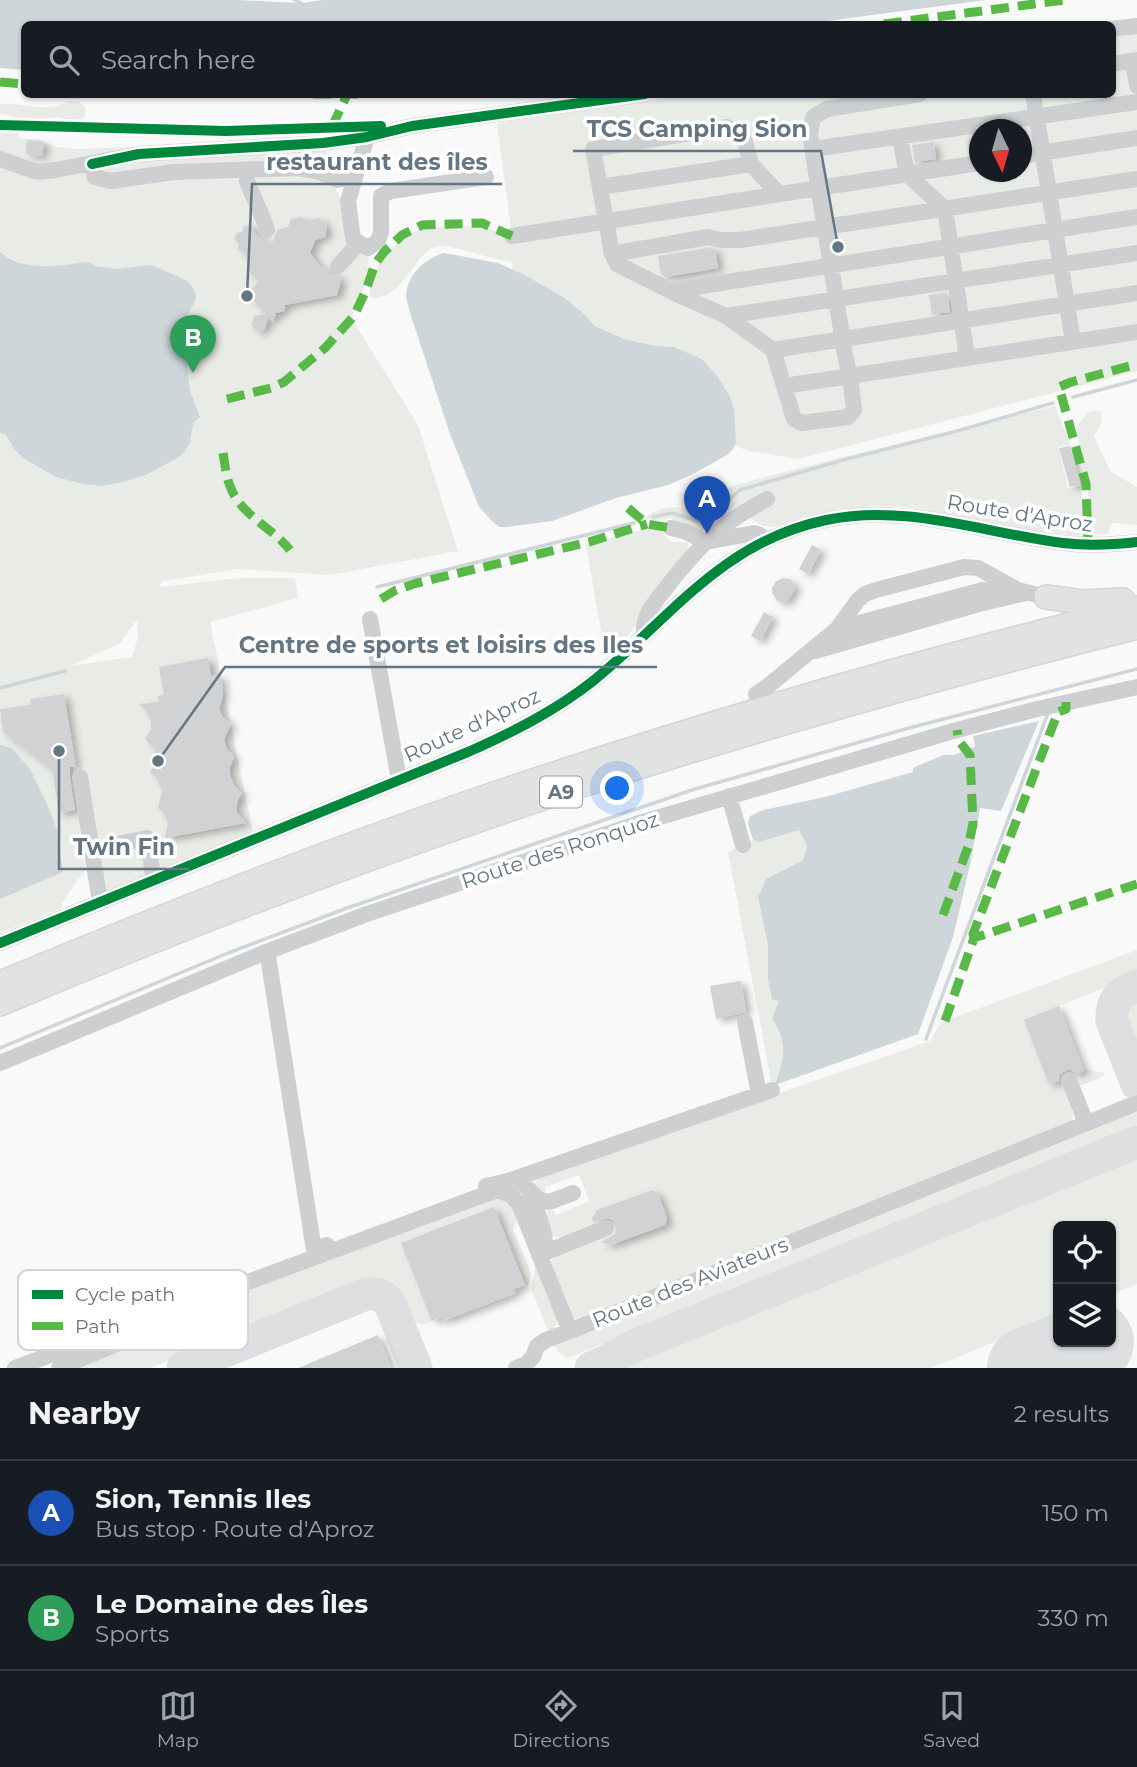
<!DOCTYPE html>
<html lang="en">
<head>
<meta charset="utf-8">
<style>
	:root { --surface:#171b24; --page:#242831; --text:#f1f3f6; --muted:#9ea1a6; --line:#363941; --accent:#99a4ac }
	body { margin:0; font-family:Montserrat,sans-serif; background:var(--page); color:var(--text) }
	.controls { position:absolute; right:21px; bottom:21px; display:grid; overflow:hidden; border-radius:10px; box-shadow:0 2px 5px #0004 }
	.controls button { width:63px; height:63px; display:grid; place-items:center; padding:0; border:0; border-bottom:2px solid var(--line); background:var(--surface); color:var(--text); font:35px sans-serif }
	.compass { position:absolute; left:969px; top:119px; width:63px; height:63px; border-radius:50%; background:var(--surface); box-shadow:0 2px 5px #0004; rotate:175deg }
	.you { position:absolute; left:618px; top:789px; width:24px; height:24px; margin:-18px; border:5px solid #fff; border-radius:50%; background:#1a73e8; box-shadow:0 0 0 10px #1a73e833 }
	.badge { display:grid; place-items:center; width:46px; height:46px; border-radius:50%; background:var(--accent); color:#fff; font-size:23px; font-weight:700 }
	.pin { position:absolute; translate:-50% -58px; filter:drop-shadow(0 2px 4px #0008) }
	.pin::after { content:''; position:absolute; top:37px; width:24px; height:21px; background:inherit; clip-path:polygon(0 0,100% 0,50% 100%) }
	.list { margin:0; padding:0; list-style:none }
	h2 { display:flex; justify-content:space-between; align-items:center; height:91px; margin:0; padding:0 28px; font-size:30px }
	h2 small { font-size:23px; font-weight:400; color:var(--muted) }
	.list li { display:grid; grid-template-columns:46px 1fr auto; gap:21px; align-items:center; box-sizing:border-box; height:105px; padding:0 28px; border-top:2px solid var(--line) }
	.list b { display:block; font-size:26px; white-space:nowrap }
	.list p { margin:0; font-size:23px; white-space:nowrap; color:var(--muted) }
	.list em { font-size:23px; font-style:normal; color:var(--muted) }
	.icon { flex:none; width:38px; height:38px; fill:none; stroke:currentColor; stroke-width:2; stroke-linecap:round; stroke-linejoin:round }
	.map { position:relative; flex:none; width:1137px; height:1368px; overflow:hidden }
	.search { position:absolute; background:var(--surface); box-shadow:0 2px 5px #0004; left:21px; right:21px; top:21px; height:77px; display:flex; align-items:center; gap:18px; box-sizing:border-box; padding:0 24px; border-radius:10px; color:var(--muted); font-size:26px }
	.sheet { height:301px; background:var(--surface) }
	nav { display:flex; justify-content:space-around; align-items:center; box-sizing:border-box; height:98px; border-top:2px solid var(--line); background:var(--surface); font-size:19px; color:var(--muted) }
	nav a { display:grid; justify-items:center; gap:4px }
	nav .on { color:var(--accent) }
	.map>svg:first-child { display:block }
</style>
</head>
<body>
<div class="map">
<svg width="1137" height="1368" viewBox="0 0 1137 1368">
	<defs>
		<filter id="shadow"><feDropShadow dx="5.5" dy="3.5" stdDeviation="3.5" flood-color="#0004"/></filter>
	</defs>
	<rect width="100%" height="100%" fill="#f9f9f9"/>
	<path fill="#e8ebe6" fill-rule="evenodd" d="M1137,30V371L798,459L749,451L735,446L736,443L730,397L718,377L702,359L674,347L656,346L624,339L595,326L583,313L525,275L512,269L513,266L512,262C499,259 487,257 474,253C464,251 453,246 442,246C414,246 407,300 370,298C368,286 376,267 384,258C392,250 398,241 408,235C424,225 471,224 489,229C496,231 503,235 510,238L512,236L497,123L688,95L1112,94L1113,34ZM979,130H1021V172H979Z
		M69,101L79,102L85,107V116L80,121L74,122L58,117L31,121L0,114V104C26,102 44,114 69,101Z
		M0,127H9L15,129L18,134L17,138L41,140L56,147L76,149L324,140L335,188L368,254L369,270L362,293L353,312V321L418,425L458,551L330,575L238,569L163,581L159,587L239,578H295L298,598L210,622L253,833L103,893L65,701L85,870L62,903V908L0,933ZM137,620L138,637L132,657L71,666L120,643Z
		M1055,406L1070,444L1058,447L1068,489L1081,486L1083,530L1079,536L1029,530L907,507L874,506L835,510L803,517L774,527L763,526L752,520L747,514L706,532L669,518L656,521L644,517C671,502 678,507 705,514L727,489L732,486L827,461Z
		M1093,411H1100C1104,421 1100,427 1094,436L1110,471L1137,487V525L1114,523L1110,525L1109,533L1106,535L1090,533L1088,484L1076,429L1087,413Z
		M647,529L660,530L671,542H688L689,549L623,643L606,659L586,545L612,537Z
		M975,746L980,807L971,860L953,937L918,1034L772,1086L728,852L753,840L759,842L799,829L807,846L803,860L766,879L758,897L768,946V980L772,1000L780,1001L772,1019L779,1029L915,778L913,768L943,755H954Z
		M1137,950V975L1059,1006L1083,1069L1105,1073L1104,1076L1075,1088L1066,1067L1058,1070L1073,1114L1072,1122L580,1321L574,1319L568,1313L549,1263L561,1252L564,1238L551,1236L543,1218L548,1216L547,1209L551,1207L556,1215L589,1201L579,1175L545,1187L547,1196L534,1190V1184L538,1179L576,1164L930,1041L940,1024L953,1018Z
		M1137,998V1058C1130,1041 1106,1004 1137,998Z
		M1137,1111V1124L1135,1127L568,1358L559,1353L553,1344Z
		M1137,1157V1284L1111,1295V1226H1058V1316L931,1368H617Z
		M494,1197L510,1201C516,1212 519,1218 513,1230L531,1272L529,1284L515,1289L516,1293L443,1321L441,1317L423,1325L415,1322C402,1294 403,1283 369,1279L150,1368H69L185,1322L212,1302Z
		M534,1261L558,1320L554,1330L548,1331L531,1288L535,1269Z"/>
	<path fill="#ced6d9" d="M0,0H237L301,3L323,0H986L804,24H24V70L0,68Z
		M0,252C20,271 58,267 84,262H89L95,266L118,269L151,265L186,280L192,286L196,295L195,301L182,326L190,391L200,417L193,423L190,442L183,454L175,459L148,474L123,482L102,486L83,484L56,477L23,458L15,450L6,435L0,433Z
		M444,253L498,263L525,275L563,297L583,313L595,326L624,339L656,346L674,347L702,359L718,377L730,397L734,409L736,443L733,449L727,455L691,475L668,485L616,498L552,521L507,527H499L492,521L479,507L450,434L410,313C409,308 407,302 406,297C406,275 426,258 444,253Z
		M1039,721L1001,811L980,808L971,860L953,937L918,1034L775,1085C784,1059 789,1043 772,1019L779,1001L772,1000L768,980V946L758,897L766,879L803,860L807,846L799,830L759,842L753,840L748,824L750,816L763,810L825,797L913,772V768L943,755H954L975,747L973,736Z
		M0,745L12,748L30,769L48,806L57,830L63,872L0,899Z"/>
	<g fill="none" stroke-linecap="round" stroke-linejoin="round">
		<path stroke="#ced6d9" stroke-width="3.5" d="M294,0L301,3L303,7
			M1073,397L1137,380
			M653,517L672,513L703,523L740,490L843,460L957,431L1053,403
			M377,587L634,523
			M0,688L65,671
			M926,1039L1048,713
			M0,1048L228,953L347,908L695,789L909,728L1137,669"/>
		<path stroke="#dedfe0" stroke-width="33" d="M1137,986C1118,993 1111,1001 1112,1021L1137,1084
			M183,1368L366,1294C378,1293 385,1295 391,1306L416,1368
			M591,1368L605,1362L632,1347L1137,1142"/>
		<path stroke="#dedfe0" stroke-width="82" d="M1028,1368L1093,1342"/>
	</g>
	<path fill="#d0d2d3" filter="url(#shadow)" d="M27,140L44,142L42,156L26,154Z
		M934,142L936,159L915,162L912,145Z
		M300,217L308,221L319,218L327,226L325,237L315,240L310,253L322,268L328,267L330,273L338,276L341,280L337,295L285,305L284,311L276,313L273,322L268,316L265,329L257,331L252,326L254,316L266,314L250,296L251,290L259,282L247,269L249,256L238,249L239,243L234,239L237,233L242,232L244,226L250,225L254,228L253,232L261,238L272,244L277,230L288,227L291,219Z
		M708,248L715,249L718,268L666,277L661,274L658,256Z
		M947,293L950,312L932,314L929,295Z
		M1070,446L1080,485L1070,487L1059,448Z
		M812,545L821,550L808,574L799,569Z
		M783,578L790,579L796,587L787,602H783L777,601L772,592V588L776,581Z
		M764,612L773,617L760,641L751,636Z
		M208,658L211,676L221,675L223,694L219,709L223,717L231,724L224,740L227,749L234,757L230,767V775L234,785L242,793L238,800L236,811L246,823L165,838L168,823L163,812L158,808L162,790L156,777L150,773L156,763L155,749L145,739L151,729V720L146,711L139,704L159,702L158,696L164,695L159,667Z
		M64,694L75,766L70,767V778L75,810L59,813L52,769L3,732L0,709L31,705L30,699Z
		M741,981L746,1012L716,1019L710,986Z
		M1059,1006L1084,1071L1077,1074L1071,1070H1066L1060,1074L1059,1081L1049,1084L1024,1020Z
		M652,1190L658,1194L667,1218L665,1225L610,1245L601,1242L614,1235L616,1229L613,1220L608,1218L593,1222L592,1218L597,1210Z
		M494,1207L525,1285L514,1289L516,1293L443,1321L441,1317L432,1321L401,1243Z
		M378,1335L391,1368H298Z"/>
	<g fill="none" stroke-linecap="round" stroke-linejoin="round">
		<defs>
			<path id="highway" d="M1046,597L1083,602L1123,600
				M0,983C169,913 339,846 512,788C718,719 926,659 1137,608
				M0,1004C194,922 392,847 592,782C772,724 954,673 1137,627"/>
		</defs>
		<use href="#highway" stroke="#d5d6d6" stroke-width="26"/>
		<path stroke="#cecfd0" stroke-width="16" d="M1112,29L1137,26
			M1133,61L1137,86
			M1112,64L1137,60
			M920,94L827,109L813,117L810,134L845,355L850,376L1137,332
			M1033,94L1073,341
			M900,137L907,174L945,209L967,357
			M813,149L1137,102
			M1021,156L1137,138
			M0,159L37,172L56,170L139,154L323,143L367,137L412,126L645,94
			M92,164L95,177L110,181L174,172L297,168L317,171L337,180L356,174L367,137
			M356,174L348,201L353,239L368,248L378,241L381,232V196L391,191L486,177
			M247,181C253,198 262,213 267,230
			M600,187L751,164
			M779,194L751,164L745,142L727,127L593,149L612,254L617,264L683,297L726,316L773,350L784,386
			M512,236L979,163
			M612,254L708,237L722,240H740L1137,179
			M338,266L359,243
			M673,292L677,290L1137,217
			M726,316L1137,253
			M773,350L1137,293
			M850,376L854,410L848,417L802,423L794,419L784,386Z
			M671,528C684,530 694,534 704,543
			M706,542L754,533L760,535L765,540
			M370,619L399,780
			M837,629L1005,584
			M644,635C642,616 655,602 666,588C698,547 721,523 767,499
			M815,651L979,604L1026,593
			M756,694L768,686L837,629L858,600L865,594L876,590L964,567L978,568L1018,590L1046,597
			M80,777L100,902
			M729,796L743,845
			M112,845L147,838L154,880
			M0,943L468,752C513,732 555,711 593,681C671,618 721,542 826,520C907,503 983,533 1063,543C1087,546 1112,545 1137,542
			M266,952L268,956L314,1250L327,1245
			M745,1022L759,1094
			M0,1063L266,952L367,914L636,824L957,730L1037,709L1137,687
			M1069,1080L1086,1123
			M508,1181L522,1183L536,1197L543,1202L552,1201L573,1193
			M486,1186L508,1181L772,1090
			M530,1192C536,1210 547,1232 545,1252
			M539,1255L606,1228
			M15,1368L497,1190L511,1195L519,1204L570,1331L1137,1103
			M59,1368L179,1318
			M516,1368L526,1364L533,1357L537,1346L546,1340L570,1331"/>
		<use href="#highway" stroke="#e1e2e2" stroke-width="23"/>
		<path stroke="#58b947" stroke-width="9" stroke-dasharray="18 9" stroke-linecap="butt" d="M884,24L1064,0
			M0,82L24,84
			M313,94H360
			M332,127L347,95
			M227,399L271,388L284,382L325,348L354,316L366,290L375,264L384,252L402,235L422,225L482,223L512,236
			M223,453C225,464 226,476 230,486C240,515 272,527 290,550
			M628,508L647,524L671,528
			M1088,544L1086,484L1059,387L1071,382L1137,364
			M381,599L396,590L417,583L589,542L647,524
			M943,915L968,847L973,824L970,755L959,741L957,730
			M974,938L973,934L1058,712L1066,709V702
			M945,1021L974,938L1137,884"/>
		<defs>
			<path id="cycleway" d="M0,125L226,131L381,126
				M92,164L139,154L323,143L367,137L412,126L645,94
				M0,943L468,752C513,732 555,711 593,681C671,618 721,542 826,520C907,503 983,533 1063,543C1087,546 1112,545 1137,542"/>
		</defs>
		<use href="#cycleway" stroke="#fff" stroke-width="15"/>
		<use href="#cycleway" stroke="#00873e" stroke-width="10"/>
	</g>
	<g text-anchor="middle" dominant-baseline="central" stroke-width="7" stroke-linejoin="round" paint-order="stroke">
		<rect fill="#fff" stroke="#939fa8" stroke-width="2" x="540" y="776.5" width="42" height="31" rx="5"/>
		<g font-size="19" font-weight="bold" fill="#657683">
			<text x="561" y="792">A9</text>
		</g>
		<g font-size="21" fill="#657683" stroke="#fff">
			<text transform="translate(1020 513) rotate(9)">Route d'Aproz</text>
			<text transform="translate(472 725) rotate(-25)">Route d'Aproz</text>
			<text transform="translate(560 850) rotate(-18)">Route des Ronquoz</text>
			<text transform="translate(690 1282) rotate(-22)">Route des Aviateurs</text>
		</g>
	</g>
	<rect x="18" y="1270" width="230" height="80" rx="10" fill="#fff" stroke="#d1d6da" stroke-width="2"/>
	<rect x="32" y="1290" width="31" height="9" fill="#00873e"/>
	<rect x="32" y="1322" width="31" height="8" fill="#58b947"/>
	<g font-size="19" fill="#657683">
		<text x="75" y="1301">Cycle path</text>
		<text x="75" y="1333">Path</text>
	</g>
	<path fill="none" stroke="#657683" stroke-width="2.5" d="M838 247L821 151H573M247 296L252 184H502M158 761L225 667H657M59 751L59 869H189"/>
	<g fill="#657683" stroke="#fff" stroke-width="2.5">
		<circle cx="838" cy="247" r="7"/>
		<circle cx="247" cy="296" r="7"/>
		<circle cx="158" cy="761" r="7"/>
		<circle cx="59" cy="751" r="7"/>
	</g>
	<g font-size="23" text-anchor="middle" font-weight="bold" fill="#657683" stroke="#fff" stroke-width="7" stroke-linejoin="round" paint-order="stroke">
		<text x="697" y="137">TCS Camping Sion</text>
		<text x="377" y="170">restaurant des îles</text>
		<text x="441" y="653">Centre de sports et loisirs des Iles</text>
		<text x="124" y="855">Twin Fin</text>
	</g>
</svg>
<div class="controls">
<button><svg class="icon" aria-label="locate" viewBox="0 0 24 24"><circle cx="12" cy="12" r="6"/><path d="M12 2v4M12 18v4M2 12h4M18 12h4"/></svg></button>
<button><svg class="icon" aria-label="layers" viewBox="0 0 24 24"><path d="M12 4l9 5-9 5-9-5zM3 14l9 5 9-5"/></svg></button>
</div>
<svg class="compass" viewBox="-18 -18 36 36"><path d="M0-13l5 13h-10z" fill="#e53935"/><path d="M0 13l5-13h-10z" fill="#9ea1a6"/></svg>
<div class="you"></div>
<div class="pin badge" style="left:707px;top:534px;background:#1a4fb4">A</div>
<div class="pin badge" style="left:193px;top:373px;background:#2e9e5b">B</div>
<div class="search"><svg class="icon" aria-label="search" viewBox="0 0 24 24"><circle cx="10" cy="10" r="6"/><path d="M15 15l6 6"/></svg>Search here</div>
</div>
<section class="sheet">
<h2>Nearby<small>2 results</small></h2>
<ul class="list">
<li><span class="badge" style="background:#1a4fb4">A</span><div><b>Sion, Tennis Iles</b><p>Bus stop · Route d'Aproz</p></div><em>150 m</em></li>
<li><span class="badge" style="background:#2e9e5b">B</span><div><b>Le Domaine des Îles</b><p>Sports</p></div><em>330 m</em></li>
</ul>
</section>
<nav>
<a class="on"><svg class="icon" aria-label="map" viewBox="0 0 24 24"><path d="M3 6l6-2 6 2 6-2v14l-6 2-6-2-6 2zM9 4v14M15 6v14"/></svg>Map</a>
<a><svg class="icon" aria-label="directions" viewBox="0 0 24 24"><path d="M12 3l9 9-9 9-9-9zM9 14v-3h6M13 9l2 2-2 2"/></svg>Directions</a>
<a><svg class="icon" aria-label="saved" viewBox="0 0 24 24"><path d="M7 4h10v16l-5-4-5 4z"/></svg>Saved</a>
</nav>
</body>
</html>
